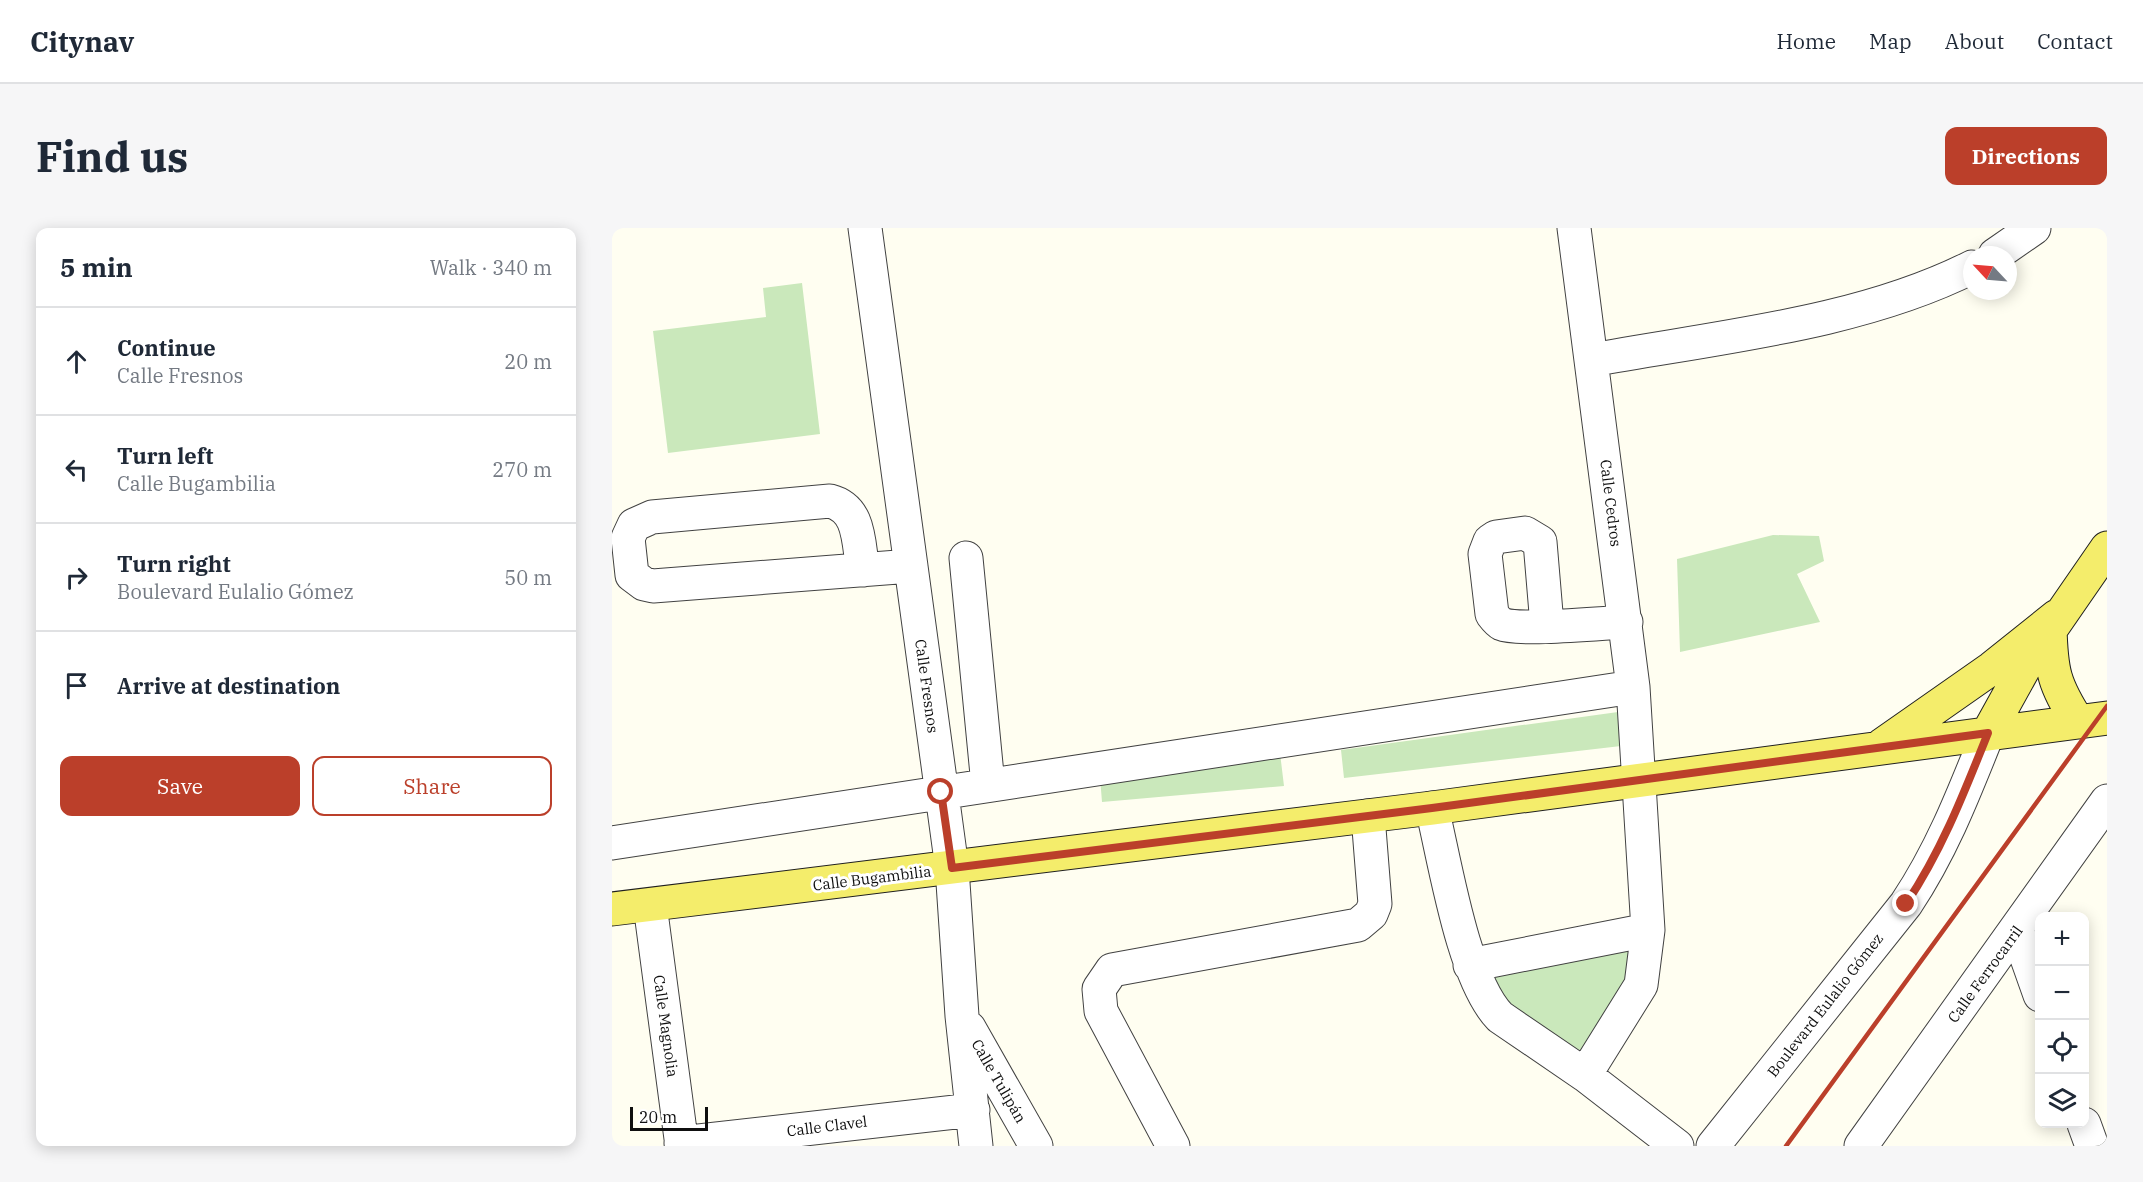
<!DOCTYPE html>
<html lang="en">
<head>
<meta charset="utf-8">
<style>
	:root { --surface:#fff; --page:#f6f6f7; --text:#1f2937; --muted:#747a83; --line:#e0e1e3; --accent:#bb3f2a }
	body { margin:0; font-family:"IBM Plex Serif",serif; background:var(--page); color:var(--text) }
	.controls { position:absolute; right:18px; bottom:18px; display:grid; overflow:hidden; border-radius:12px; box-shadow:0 3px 15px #0003 }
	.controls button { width:54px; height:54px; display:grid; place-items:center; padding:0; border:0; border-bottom:2px solid var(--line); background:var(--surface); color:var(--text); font:30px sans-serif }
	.compass { position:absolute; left:1351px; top:18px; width:54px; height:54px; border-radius:50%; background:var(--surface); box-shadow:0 3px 15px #0003; rotate:296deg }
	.scale { position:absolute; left:18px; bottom:15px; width:78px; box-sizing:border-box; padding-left:6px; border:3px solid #0f0f0f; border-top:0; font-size:16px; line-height:21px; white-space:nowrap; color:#0f0f0f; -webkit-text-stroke:4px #fff; paint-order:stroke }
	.stop { position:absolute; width:18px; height:18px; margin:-14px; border:4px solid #bb3f2a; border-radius:50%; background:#fff }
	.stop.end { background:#bb3f2a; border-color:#fff; box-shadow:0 2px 6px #0008 }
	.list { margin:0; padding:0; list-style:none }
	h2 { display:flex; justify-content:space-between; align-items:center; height:78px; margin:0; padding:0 24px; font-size:26px }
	h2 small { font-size:20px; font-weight:400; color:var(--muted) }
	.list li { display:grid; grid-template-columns:39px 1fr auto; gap:18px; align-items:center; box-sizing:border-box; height:108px; padding:0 24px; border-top:2px solid var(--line) }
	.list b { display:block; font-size:22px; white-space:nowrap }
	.list p { margin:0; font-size:20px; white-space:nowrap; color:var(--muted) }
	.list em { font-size:20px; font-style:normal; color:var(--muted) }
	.actions { display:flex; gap:12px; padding:18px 24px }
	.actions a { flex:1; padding:14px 0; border:2px solid var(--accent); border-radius:12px; text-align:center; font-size:21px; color:var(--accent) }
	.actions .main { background:var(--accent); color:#fff }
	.icon { flex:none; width:33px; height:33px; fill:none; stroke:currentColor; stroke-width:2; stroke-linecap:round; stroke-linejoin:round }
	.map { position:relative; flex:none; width:1495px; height:918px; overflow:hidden; border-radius:12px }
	header { display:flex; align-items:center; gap:36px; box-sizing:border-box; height:84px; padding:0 30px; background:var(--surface); border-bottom:2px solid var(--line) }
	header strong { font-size:28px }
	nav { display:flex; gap:33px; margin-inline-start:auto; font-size:21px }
	.intro { display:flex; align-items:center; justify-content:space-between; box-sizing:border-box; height:144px; padding:0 36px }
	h1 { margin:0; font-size:42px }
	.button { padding:15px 27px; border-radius:12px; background:var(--accent); color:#fff; font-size:21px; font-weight:700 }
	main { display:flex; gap:36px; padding:0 36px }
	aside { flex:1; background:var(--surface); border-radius:12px; box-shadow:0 3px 15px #0003 }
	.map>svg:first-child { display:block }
</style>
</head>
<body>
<header>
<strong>Citynav</strong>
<nav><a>Home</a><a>Map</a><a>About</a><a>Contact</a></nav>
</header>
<div class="intro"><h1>Find us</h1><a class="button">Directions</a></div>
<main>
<aside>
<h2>5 min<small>Walk · 340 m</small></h2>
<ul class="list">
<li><svg class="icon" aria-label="ahead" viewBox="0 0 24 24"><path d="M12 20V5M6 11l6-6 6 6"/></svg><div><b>Continue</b><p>Calle Fresnos</p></div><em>20 m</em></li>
<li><svg class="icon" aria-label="left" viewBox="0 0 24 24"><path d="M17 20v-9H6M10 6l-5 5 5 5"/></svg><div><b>Turn left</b><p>Calle Bugambilia</p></div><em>270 m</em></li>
<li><svg class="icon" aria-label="right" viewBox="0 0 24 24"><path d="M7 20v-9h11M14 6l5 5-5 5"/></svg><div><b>Turn right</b><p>Boulevard Eulalio Gómez</p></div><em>50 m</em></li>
<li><svg class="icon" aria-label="arrive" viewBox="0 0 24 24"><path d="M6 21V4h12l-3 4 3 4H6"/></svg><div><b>Arrive at destination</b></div></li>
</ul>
<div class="actions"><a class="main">Save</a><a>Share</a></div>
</aside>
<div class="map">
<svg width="1495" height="918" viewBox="0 0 1495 918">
	<rect width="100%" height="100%" fill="#fffef1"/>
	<path fill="#cae8bb" d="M190,55L208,206L56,225L41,103L154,89L151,60Z
		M1161,307L1207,308L1212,333L1185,346L1208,394L1068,424L1065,331Z
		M1006,484L1009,518L732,550L729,522Z
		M668,525L672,558L490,574L488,549Z
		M1033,708L1026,754L971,840L888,780L868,742Z"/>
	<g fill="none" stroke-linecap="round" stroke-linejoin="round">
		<defs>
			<path id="minor" d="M253,0L340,640L350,788L364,918
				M962,0L1021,459L1036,702L1029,757L973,847
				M1383,27L1422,0
				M980,132C1105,109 1247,96 1360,39
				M354,330L376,557
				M251,342C246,315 249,281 218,273L40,289L22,297L16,310L20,347L32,356L41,358L299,338
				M935,397L928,314L913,305L884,309L878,313L873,326L880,386C883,390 886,394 890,396C906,403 991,395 1014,394
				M820,580C833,634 851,751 888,789L973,847L1065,918
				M0,615L1021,459
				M38,677L70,918
				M1405,702L1428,767
				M858,737L1036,702
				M357,800L424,918
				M1472,896L1480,918
				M69,915L361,882
				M561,918L489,783L487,761L500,742L746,697L759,686L763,676L756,588
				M1101,918L1294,676C1330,622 1352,565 1376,505
				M1249,918L1495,573"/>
			<path id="major" d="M1438,399C1439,443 1442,457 1466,494
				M1376,505L1412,440L1495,320
				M1270,517L1380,440L1445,388
				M0,681L820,580L1495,490"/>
		</defs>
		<use href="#minor" stroke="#424242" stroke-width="35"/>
		<use href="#major" stroke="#202020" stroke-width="35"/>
		<use href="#minor" stroke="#fff" stroke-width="33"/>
		<use href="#major" stroke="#f4ed6b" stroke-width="33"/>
		<path stroke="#bb3f2a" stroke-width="4.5" d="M1174,918L1495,478"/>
	</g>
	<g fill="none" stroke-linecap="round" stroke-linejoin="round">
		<path stroke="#bb3f2a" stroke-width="8" d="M329,564L340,640L820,580L1376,505C1352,565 1330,622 1294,676"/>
	</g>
	<g text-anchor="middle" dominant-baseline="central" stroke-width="6" stroke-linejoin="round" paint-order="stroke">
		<g font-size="15" fill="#0f0f0f" stroke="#fff">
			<text transform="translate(999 275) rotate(83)">Calle Cedros</text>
			<text transform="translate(315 458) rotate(82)">Calle Fresnos</text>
			<text transform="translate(260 650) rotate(-7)">Calle Bugambilia</text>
			<text transform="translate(1373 746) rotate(-54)">Calle Ferrocarril</text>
			<text transform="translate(1213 777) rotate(-52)">Boulevard Eulalio Gómez</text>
			<text transform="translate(54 798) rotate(82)">Calle Magnolia</text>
			<text transform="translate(387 853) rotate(60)">Calle Tulipán</text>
			<text transform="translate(215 898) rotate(-7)">Calle Clavel</text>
		</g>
	</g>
</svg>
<div class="controls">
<button>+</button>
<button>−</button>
<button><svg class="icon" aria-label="locate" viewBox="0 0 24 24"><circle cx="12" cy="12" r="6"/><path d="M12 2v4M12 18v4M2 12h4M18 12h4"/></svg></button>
<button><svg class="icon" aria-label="layers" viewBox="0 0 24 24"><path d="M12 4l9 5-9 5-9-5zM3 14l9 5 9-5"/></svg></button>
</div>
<svg class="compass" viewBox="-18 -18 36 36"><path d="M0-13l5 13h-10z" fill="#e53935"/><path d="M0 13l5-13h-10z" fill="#747a83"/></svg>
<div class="scale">20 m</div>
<div class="stop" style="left:329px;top:564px"></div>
<div class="stop end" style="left:1294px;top:676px"></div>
</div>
</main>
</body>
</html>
